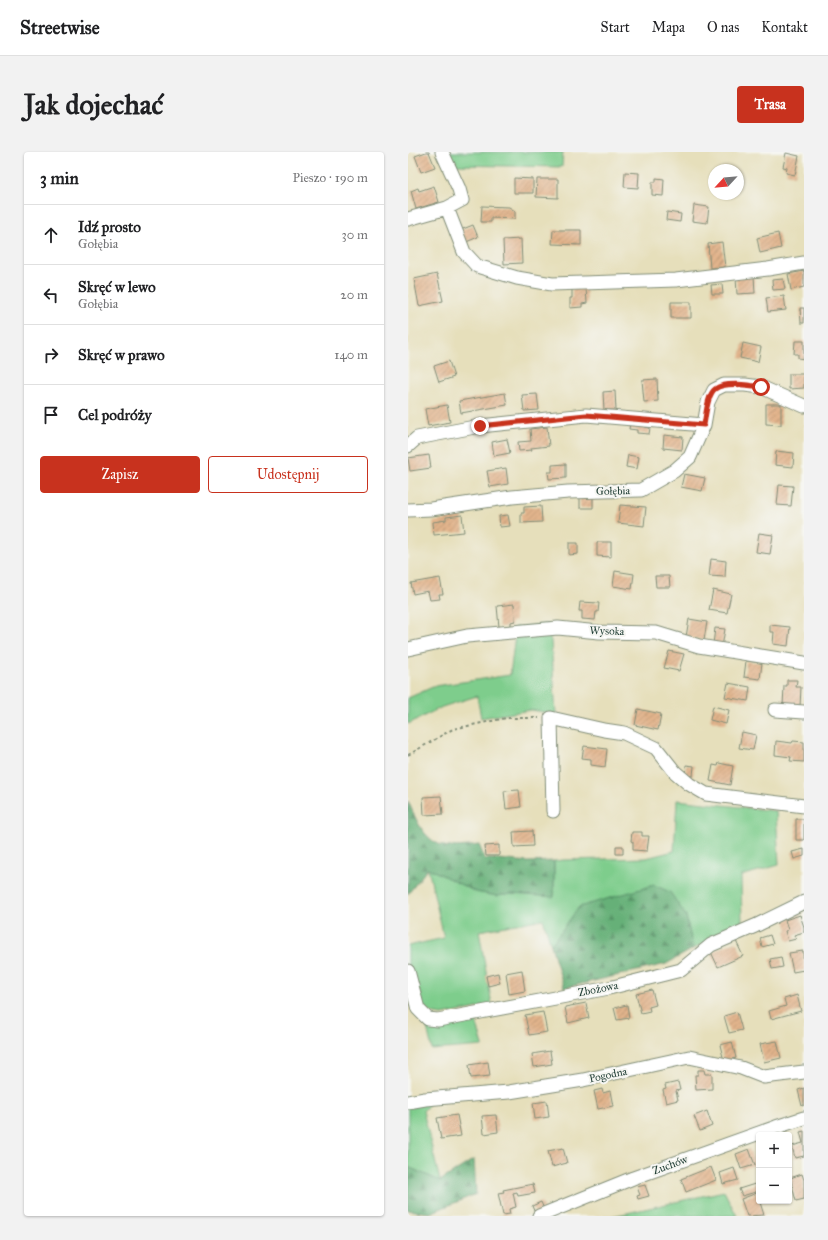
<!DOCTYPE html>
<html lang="pl">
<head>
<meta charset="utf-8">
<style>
	:root { --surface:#fff; --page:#f2f2f2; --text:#202124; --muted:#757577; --line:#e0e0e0; --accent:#c8321e }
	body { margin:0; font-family:"IM FELL Great Primer",serif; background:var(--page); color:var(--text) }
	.controls { position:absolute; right:12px; bottom:12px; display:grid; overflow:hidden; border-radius:4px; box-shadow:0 1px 3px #0004 }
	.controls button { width:36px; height:36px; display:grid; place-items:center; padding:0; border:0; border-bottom:1px solid var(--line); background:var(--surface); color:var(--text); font:20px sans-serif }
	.compass { position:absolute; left:300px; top:12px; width:36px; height:36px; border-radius:50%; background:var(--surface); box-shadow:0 1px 3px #0004; rotate:244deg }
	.stop { position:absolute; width:12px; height:12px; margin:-9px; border:3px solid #c8321e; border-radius:50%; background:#fff }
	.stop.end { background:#c8321e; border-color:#fff; box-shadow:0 1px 4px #0008 }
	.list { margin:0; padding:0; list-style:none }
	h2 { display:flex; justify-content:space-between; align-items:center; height:52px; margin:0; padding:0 16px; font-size:17px }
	h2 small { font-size:13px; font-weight:400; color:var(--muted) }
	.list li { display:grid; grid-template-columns:26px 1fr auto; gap:12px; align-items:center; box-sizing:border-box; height:60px; padding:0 16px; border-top:1px solid var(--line) }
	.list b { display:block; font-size:15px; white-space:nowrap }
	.list p { margin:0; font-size:13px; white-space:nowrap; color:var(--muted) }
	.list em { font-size:13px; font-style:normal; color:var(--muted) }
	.actions { display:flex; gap:8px; padding:12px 16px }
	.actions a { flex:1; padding:9px 0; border:1px solid var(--accent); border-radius:4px; text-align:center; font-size:14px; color:var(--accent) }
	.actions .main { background:var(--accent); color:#fff }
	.icon { flex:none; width:22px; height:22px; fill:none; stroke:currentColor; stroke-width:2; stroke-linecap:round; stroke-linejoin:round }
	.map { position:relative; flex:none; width:396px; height:1064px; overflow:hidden; border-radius:4px }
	header { display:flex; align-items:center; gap:24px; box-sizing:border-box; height:56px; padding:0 20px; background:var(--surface); border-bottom:1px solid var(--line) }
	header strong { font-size:19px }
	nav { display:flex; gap:22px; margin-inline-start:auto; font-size:14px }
	.intro { display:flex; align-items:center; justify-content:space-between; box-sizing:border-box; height:96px; padding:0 24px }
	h1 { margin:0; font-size:28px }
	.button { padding:10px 18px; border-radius:4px; background:var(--accent); color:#fff; font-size:14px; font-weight:700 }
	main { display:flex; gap:24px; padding:0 24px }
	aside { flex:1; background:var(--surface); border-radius:4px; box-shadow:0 1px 3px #0004 }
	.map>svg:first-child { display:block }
</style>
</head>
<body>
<header>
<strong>Streetwise</strong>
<nav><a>Start</a><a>Mapa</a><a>O nas</a><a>Kontakt</a></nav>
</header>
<div class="intro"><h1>Jak dojechać</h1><a class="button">Trasa</a></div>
<main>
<aside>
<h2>3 min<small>Pieszo · 190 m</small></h2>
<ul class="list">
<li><svg class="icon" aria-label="ahead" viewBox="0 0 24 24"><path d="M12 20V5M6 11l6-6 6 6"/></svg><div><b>Idź prosto</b><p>Gołębia</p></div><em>30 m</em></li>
<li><svg class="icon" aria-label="left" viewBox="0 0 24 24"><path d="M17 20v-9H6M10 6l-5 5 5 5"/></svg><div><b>Skręć w lewo</b><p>Gołębia</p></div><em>20 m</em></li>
<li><svg class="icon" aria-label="right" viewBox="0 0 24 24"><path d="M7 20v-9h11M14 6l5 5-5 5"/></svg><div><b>Skręć w prawo</b></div><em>140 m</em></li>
<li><svg class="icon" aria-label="arrive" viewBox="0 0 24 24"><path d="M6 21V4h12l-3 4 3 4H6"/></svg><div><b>Cel podróży</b></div></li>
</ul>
<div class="actions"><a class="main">Zapisz</a><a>Udostępnij</a></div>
</aside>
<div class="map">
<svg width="396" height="1064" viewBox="0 0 396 1064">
	<defs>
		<pattern id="forest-firs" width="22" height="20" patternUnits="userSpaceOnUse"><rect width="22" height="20" fill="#66b078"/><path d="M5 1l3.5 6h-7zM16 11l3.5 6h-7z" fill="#539063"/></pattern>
		<pattern id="building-hatch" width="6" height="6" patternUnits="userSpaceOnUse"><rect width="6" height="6" fill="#e2b48c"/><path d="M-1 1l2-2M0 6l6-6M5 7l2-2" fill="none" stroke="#b79473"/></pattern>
	</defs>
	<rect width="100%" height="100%" fill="#f6f6f2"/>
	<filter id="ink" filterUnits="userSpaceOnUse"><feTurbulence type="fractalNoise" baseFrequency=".025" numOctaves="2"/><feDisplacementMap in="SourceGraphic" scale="8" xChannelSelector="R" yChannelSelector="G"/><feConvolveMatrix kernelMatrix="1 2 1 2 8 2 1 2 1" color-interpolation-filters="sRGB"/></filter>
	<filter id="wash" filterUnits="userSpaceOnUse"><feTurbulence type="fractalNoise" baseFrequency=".012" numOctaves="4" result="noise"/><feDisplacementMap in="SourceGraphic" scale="16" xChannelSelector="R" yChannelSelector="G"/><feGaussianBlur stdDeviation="0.9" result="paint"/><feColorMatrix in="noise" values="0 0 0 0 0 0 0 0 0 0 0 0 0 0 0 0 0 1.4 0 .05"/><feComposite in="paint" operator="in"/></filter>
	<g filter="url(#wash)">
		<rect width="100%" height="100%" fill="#e6dfbb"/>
		<path fill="#7ecd8c" stroke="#4e8560" d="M40,0H155L154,15L46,13Z
			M138,472L143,489L148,562L123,558L73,566L69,544L34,555L0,572V546L27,534L102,523L108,475Z
			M269,648L368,659L371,713L333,724L334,771L285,797L278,764L171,755L143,793L135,767L71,779L84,853L34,863L22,861L14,853L0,812V794L36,786L20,716L68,740L89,744L103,742L146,744V709L155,708L238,706L266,699Z
			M67,865L75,894L24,898L18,870Z
			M22,951L15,959L32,1029L0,1015V955Z
			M316,1039L329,1064H204L210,1063Z"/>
		<path fill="url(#forest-firs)" stroke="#427656" d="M0,649C8,667 15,688 36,694C45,696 61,694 71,693L77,707H90L120,710L146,709V745L103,742L89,744L68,740L20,716L0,742Z
			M246,733L262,740L278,764L285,797L258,812L156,836L143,793L171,755Z
			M66,1007L68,1042L22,1061L0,1058V1015L32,1029Z"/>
		<g id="blocks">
			<path fill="url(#building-hatch)" d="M18,0H21L27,15L13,20L7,4Z
				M378,1L391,4L387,23L378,21L379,16L375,15Z
				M217,20L231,21L230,36L216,35Z
				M106,26L125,27V41H106Z
				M248,26L256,27L255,44L244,43V30H248Z
				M129,27H150V46L128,45Z
				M26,34L31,50L8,57L3,39L10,36L11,39Z
				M286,53L301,55L299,71L284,69Z
				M74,54L101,55L107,59V67L83,66V70H73Z
				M259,60L273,62L272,70L258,68Z
				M65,73L70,85L56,91L50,79Z
				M145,78H173V93L144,92Z
				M370,81L373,96L352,101L349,86Z
				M113,87L114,111L96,112L95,88Z
				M314,90L317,115L302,116L300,92Z
				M396,119V135L383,138L380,122Z
				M29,122L35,149L11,154L6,127Z
				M346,124L347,141L329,142L328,125Z
				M375,127L377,137L365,138L364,128Z
				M314,132L315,142H304L303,133Z
				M178,136L179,151L174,152V155L162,156V146H164V137Z
				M376,144L378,158L360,160L358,146Z
				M263,150H283V166H263Z
				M392,156H396V171H393Z
				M387,189H396V207L390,206V202H386Z
				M335,191L353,195L350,210L332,206Z
				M41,209L46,225L31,230L26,214Z
				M381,222H396V236L381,237Z
				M249,227L250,249L236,250L234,228Z
				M207,239L208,258H196L195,240Z
				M97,241L99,253L53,261L51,249Z
				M129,242L131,258L116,259L114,243Z
				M358,252H373V273L358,272Z
				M39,253L42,270L20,274L17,257Z
				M222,272L242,276L241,282L229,281V278L221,277Z
				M139,275L141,294L123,296L124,298L111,299L110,290L123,289L122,277Z
				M256,283L275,285L274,298L255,296Z
				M99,287L102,301L86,304L84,290Z
				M368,299L386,301L385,315L367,313Z
				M21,303L23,316L2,319L0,306Z
				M220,303L231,305L229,317L218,315Z
				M158,312V326L141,327L140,320H144V313Z
				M98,316L100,332L82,335L79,319Z
				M276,322L297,326L294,339L273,335Z
				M371,333L385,334L383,354L369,353Z
				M172,344H185V356H172Z
				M212,353L238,355L236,374L210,371Z
				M133,354L134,370L113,371V361H116V355Z
				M54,363L56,380L26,383L25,370L38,368V365Z
				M100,363L102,374L92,375L91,364Z
				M351,381L365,383L362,402L348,400Z
				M189,390H203V405L189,404Z
				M161,391H170V402L161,403Z
				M303,407L318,409L317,425L301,424Z
				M207,419L226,422L224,437L205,434Z
				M247,424H261L262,435H248Z
				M32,426L35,442H31L32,447L22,448L20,439L5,442L3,431Z
				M305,438L323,442L319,461L301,458Z
				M172,450L191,451L190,460H188L187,468L174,467V459H171Z
				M106,452L107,469L103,470V474L91,475L89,454Z
				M281,467L299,470L296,488L278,485Z
				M362,473L382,475L380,494L365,492L366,480H362Z
				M307,476L317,477L314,495L305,493Z
				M261,499L276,502L271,519L256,516Z
				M338,509L354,511L352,527L336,525Z
				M379,528H389L388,535H393L392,555L375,554L376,534H379Z
				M320,531L342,535L340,549L317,545Z
				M305,554L321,558L318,572L302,568Z
				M230,557L253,562L250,578L227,573Z
				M334,580L348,583L345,598L331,596Z
				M368,589L384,591L385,589L396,590V610L382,609L383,605L367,603Z
				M176,594L199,597L197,615L183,613V607L174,606Z
				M311,611L325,614L322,633L302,629L305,613L310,614Z
				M278,613L286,614L285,624L277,623Z
				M111,638L113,655L98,657L96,639Z
				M33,644L35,662L16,663L15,645Z
				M388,667H396V688H388Z
				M124,679L125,694L106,695L105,680Z
				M224,680H234V684H241L239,699L225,698V690L223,689Z
				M91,693V704H78L77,694Z
				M208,694H215V702H208Z
				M396,697V704L386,707L384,700Z
				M392,763L396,775V780L386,783L388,787L380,789L377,779L380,778L377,768Z
				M362,783L365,792L354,795L352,786Z
				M328,789L335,804L310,815L303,800Z
				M395,799L396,818L385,820L381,801Z
				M373,805L375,815L364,817L362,807Z
				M114,818L117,839L101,842L98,821Z
				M90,821L92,831L80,834L78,824Z
				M244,838L248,853L241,855L242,859L233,861L228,842Z
				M389,843L393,859L363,867L361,859L378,854L376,847Z
				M178,851L181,866L160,871L157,855Z
				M219,853L221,866L209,868L206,856Z
				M135,860L139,880L121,883L117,863Z
				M329,860L334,878L321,881L316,864Z
				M369,889L373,906L356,910L352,892Z
				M324,890L328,906L316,909L312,893Z
				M142,899L144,912L126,915L124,902Z
				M80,910L82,924L63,926L61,913Z
				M290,918H296L297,922H304V937L288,938L287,923H290Z
				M270,930L272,938L268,939L270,948L258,951L255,938L258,937L257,933Z
				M396,936V953L394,954L390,938Z
				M194,937L195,941L202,939L205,954L190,957L186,939Z
				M139,949L141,965L127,967L125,951Z
				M299,959L304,974L292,979L286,964Z
				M49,963L53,984L33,987L29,966Z
				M88,963L90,980L76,982L74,964Z
				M396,979V1004L387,1006L384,994L395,991L392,980Z
				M155,996L159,1011L144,1015L140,999Z
				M341,997L347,1013L333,1017L328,1002Z
				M303,1015L308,1028L278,1040L273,1027Z
				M326,1016L330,1028L315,1032L312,1021Z
				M394,1022L396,1028V1047L388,1049L382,1026Z
				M350,1031L351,1039L334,1044L331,1037Z
				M125,1032L127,1041L110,1044L109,1040L105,1041L108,1055L101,1057L102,1062L95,1063L90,1041L96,1040L95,1038Z
				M237,1033L241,1044L230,1047L229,1044L232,1043L229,1035Z
				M349,1041L356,1063L339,1064L333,1047Z
				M133,1050L136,1057L127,1061L124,1054Z"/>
		</g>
	</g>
	<g filter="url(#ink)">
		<use href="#blocks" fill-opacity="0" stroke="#828e78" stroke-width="1"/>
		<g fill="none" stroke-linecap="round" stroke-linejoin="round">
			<defs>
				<path id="minor" d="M39,56L56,100L69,114L109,126L144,132L268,128L360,117L396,111
					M0,67L39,56L54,48L51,37L34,0
					M0,294L9,286L72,274L178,263L296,273
					M0,358L23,357L104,345L160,340L233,338L266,319L282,305L296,273L300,250L306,238L316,233H337L353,235L396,254
					M0,497L59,484L150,476L191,480L248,481L291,494L396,511
					M367,558L396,560
					M145,659L143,566L196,578L216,581L248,596L267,620L281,632L298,642L396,654
					M0,819L10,857L20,867L30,868L201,836L273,818L303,793L347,774L396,750
					M0,950L17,947L101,940L175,928L281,905L333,916L356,925L396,920
					M131,1064L225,1026L368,975L396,966"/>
			</defs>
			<use href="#minor" stroke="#828e78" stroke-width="15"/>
			<path stroke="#828e78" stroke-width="2" stroke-dasharray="3 3" stroke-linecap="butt" d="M0,603L45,577L98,566H131"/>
			<use href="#minor" stroke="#fff" stroke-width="13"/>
		</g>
	</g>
	<g fill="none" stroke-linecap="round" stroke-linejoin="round" filter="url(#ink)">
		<path stroke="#c8321e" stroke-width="5" d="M72,274L178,263L296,273C298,263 299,243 307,237C317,229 341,233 353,235"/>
	</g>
	<g text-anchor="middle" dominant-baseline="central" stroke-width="4" stroke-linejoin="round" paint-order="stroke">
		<g font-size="11" fill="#1f3d34" stroke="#f6f6f2">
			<text transform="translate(205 339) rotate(-1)">Gołębia</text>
			<text transform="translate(199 479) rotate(2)">Wysoka</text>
			<text transform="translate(190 837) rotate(-11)">Zbożowa</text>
			<text transform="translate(200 923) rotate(-12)">Pogodna</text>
			<text transform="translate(262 1013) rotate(-20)">Zuchów</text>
		</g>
	</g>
</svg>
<div class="controls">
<button>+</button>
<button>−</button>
</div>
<svg class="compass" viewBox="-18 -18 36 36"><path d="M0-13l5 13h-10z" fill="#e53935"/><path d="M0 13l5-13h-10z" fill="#757577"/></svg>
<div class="stop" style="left:353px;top:235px"></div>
<div class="stop end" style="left:72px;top:274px"></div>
</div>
</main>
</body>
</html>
